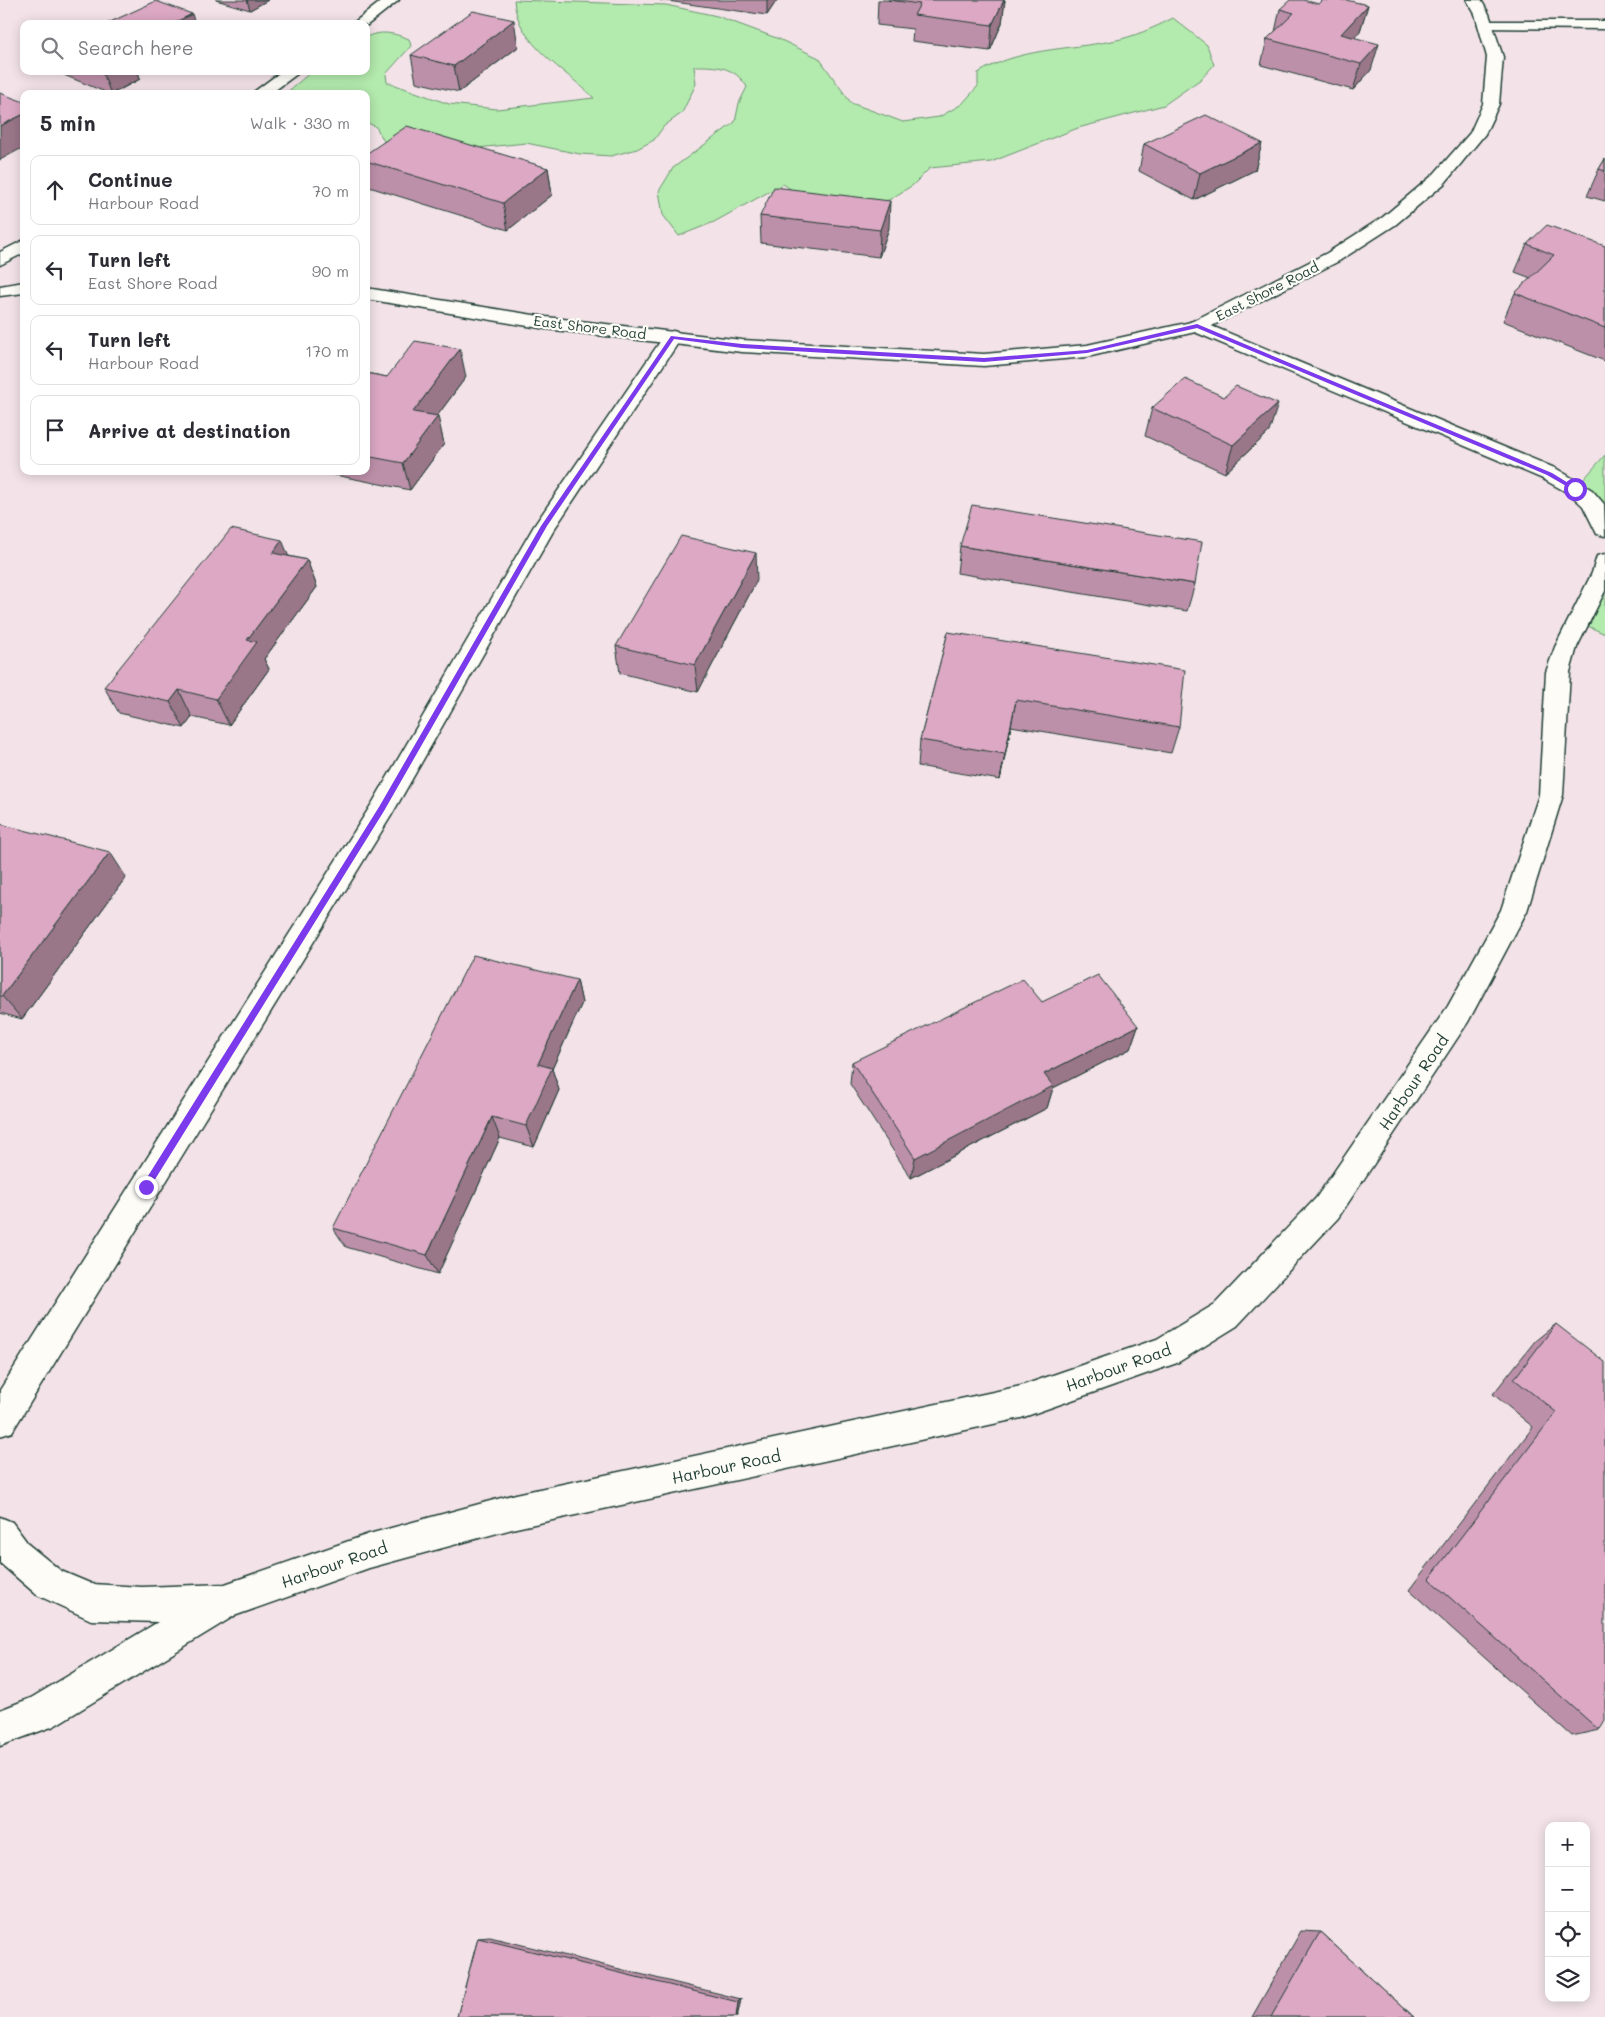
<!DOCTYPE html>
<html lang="en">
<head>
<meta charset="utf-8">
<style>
	:root { --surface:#fff; --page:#f2f2f3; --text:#2b2b33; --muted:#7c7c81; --line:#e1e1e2 }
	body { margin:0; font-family:Mali,sans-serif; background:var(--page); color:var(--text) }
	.controls { position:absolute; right:15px; bottom:15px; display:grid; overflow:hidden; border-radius:10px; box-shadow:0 2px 12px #0003 }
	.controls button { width:45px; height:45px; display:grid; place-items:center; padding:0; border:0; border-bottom:1px solid var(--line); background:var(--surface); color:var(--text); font:25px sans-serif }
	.stop { position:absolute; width:15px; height:15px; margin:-11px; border:4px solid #7c3aed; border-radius:50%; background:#fff }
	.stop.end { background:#7c3aed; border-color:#fff; box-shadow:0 1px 5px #0008 }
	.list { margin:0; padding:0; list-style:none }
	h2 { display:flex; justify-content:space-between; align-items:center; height:65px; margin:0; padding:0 20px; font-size:21px }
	h2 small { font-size:16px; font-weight:400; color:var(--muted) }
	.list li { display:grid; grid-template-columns:32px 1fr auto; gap:15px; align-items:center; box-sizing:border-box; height:70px; margin:0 10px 10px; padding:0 10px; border:1px solid var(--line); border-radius:10px }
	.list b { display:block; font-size:19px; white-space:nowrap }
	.list p { margin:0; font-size:16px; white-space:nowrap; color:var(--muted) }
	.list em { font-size:16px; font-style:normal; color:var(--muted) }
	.icon { flex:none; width:28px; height:28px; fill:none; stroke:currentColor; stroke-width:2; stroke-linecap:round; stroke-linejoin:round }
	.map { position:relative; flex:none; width:1605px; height:2017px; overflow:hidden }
	.search { position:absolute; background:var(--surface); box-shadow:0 2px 12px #0003; left:20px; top:20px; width:350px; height:55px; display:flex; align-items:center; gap:12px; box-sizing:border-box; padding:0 18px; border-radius:10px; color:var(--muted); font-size:19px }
	.panel { position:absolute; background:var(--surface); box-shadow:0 2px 12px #0003; left:20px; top:90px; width:350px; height:385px; border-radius:10px }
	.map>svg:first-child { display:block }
</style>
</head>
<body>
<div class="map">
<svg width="1605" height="2017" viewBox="0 0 1605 2017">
	<rect width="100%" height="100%" fill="#f3e3e8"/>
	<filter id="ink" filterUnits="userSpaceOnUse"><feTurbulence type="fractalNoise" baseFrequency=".02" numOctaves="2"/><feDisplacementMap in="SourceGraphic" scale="10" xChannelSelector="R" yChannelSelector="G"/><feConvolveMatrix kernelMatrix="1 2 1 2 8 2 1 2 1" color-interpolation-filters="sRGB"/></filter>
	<g filter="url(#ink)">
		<path fill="#b3eaad" stroke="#699470" d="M514,0L666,5L717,16L779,39L819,58L851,103L903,122L939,117L962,104L978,86V73C1019,48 1066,50 1112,41C1133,37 1154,28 1173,18L1207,45L1214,65L1201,79L1164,105L1078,128L991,162L930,168L913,185L889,200L858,205L803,197L783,184L714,222L679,236L663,215L659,191L673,168L735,122L739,103L747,87C734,66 717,66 694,66L696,84L682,113L664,126L654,140L637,149L611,156L580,154L526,143L379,158L384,141L376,127L366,122V94H285L312,71H366V37C381,30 394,33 409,39L411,46L386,74L387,82L449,104L497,109L594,98C565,69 517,45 514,0Z
			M1605,455V529L1600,512L1575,489Z
			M1605,561V634L1579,622Z"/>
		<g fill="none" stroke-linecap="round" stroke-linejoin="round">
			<defs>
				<path id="minor" d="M383,0H399L366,26V24H352Z
					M1485,21H1605V29L1480,28L1478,25L1480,22Z
					M282,71H301L270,94H251Z
					M24,240V253L0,265V252Z
					M1197,320L1557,469L1592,490L1604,504L1605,536L1597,534L1583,506L1570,494L1543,479L1190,330L1188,326L1190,322Z
					M673,331L680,333L682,337L555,528L391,816L12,1432L0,1436V1390L373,802L534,526L666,333Z
					M1605,554V591L1577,647L1570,672L1563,795L1527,911L1468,1022L1338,1218L1237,1326L1177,1363L1021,1418L516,1528L369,1568L234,1616L54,1726L0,1746V1710L31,1698L158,1622L91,1620L37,1595L0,1563V1517L12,1522L29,1545L61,1571L92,1584L142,1587L225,1584L369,1534L516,1494L1021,1386L1157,1339L1215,1304L1316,1198L1448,1006L1501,910L1539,795L1546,672L1555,647L1592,573L1597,556Z"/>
				<path id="major" d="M1467,0H1481L1489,14L1503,57L1499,104L1485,134L1445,183L1395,225L1339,261L1204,330L1087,357L984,366L742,352L546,329L366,299V288L546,317L742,340L984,354L1087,345L1191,322L1327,253L1383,217L1433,175L1470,133L1483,104L1487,57L1475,14Z
					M24,282V293L0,296V286Z"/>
			</defs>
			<use href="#minor" stroke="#1f3d34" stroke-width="3"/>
			<use href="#major" stroke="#1f3d34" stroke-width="3"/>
			<use href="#minor" fill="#fdfcf7" fill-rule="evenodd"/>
			<use href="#major" fill="#fdfcf7" fill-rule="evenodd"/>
		</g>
		<path fill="#bd90a9" stroke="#1f3d34" d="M216,0H268L250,10Z
			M660,0H777L767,15Z
			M878,0H1005L1002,23L990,51L912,41L913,29L877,25Z
			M1319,4L1368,5L1360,31L1355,37L1371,70L1353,90L1261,65L1267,39L1275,32L1280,9Z
			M518,47L459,92L416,82L411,55Z
			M62,71H138L140,79L112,94H110L64,75Z
			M1262,143L1255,170L1194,200L1139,171L1144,144Z
			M366,154L548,168L552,195L508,230L366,186Z
			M1605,159V201L1587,196L1599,169Z
			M760,216L889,228L879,257L761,243Z
			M1527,244L1605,246V361L1503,321L1515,293L1531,278L1515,272Z
			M366,373L387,377H466L437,416L444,444L410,490L315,471H366Z
			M1152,408L1269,432L1225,473L1145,436Z
			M960,546L1195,584L1187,611L957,573Z
			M289,556L307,560L317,587L264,659L269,669L229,725L192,717L184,728L119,713L104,687Z
			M757,580L698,692L620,673L616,646Z
			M948,632L1179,727L1171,753L1011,726L1000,780L918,766L920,740Z
			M0,824L126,877L22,1019L0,1013Z
			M577,980L582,1003L552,1069L559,1090L534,1147L500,1138L438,1274L346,1247L333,1228Z
			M1042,1002L1138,1026L1130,1049L1053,1088L1047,1108L911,1178L850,1084L852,1062Z
			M1556,1324L1599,1730L1572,1736L1409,1590L1533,1427L1493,1394L1535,1341Z
			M1301,1931L1320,1932L1414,2017H1252Z
			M490,1937L741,1999L737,2017H457L478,1938Z"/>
		<path fill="#9a7689" stroke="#1f3d34" d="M247,0H268L250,10Z
			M767,0H777L767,15Z
			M1004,0H1005L1002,23L990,51L992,25Z
			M1368,5L1360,31L1336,57L1341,34Z
			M192,14L195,24H172Z
			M514,20L518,47L459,92L454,66Z
			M1379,44L1371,70L1353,90L1361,64Z
			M102,71H138L140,79L111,94Z
			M24,114V147L0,160V126Z
			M1262,143L1255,170L1194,200L1200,173Z
			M548,168L552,195L508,230L503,203Z
			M890,201L889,228L879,257L880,230Z
			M460,349L466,377L420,439L413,412Z
			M1278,404L1269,432L1225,473L1233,445Z
			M438,416L444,444L410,490L403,463Z
			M282,540L293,567L273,553Z
			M756,553L757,580L698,692L695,665Z
			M307,560L317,587L264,659L269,669L229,725L216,699L247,640Z
			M179,690L192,717L184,728L170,702Z
			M1016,700L1011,726L1000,780L1005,754Z
			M110,852L126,877L22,1019L2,996Z
			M577,980L582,1003L552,1069L559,1090L534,1147L526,1126L538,1064Z
			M1138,1026L1130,1049L1053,1088L1047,1108L911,1178L915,1158L1044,1074Z
			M492,1117L500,1138L438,1274L427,1255Z
			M741,1999L737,2017H736L738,2002Z"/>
		<path fill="#dca8c4" stroke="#1f3d34" d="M888,0H1004L992,25L914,15L920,4Z
			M1290,0H1303L1319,4L1323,0H1346L1368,5L1341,34L1379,44L1361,64L1267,39L1294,13L1280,9Z
			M156,1L192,14L172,24H106Z
			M473,11L514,20L454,66L411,55Z
			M0,93L24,102V114L0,126Z
			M1206,115L1262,143L1200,173L1144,144Z
			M407,126L548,168L503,203L366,161V154Z
			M1605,159V171L1599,169Z
			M774,187L890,201L880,230L760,216Z
			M1547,225L1605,246V328L1515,293L1554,255L1527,244Z
			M415,341L460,349L413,412L438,416L403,463L366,456V373L387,377Z
			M1185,379L1224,397L1236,386L1278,404L1233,445L1152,408Z
			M972,505L1202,542L1195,584L960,546Z
			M231,529L282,540L273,553L307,560L247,640L257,642L216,699L179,690L170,702L104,687Z
			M681,536L756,553L695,665L616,646Z
			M948,632L1185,670L1179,727L1016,700L1005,754L920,740Z
			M0,824L110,852L2,996H0Z
			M473,955L577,980L538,1064L552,1068L526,1126L492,1117L427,1255L333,1228Z
			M1098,975L1138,1026L1044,1074L1053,1086L915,1158L852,1062L1023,979L1042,1002Z
			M1556,1324L1605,1362V1720L1599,1730L1429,1579L1556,1412L1514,1379Z
			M1320,1932L1414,2017H1271Z
			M478,1938L738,2002L736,2017H457Z"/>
	</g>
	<path fill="#7c3aed" d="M1197,324L1552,473L1578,489L1573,490L1547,475L1197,328L1087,353L984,362L742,348L674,339L547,526L384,811L149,1189H143V1184L379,807L541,526L671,336L742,344L984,358L1087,350Z"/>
	<g text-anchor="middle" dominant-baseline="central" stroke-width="4.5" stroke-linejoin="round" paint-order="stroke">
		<g font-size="14" fill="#1f3d34" stroke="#fdfcf7">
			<text transform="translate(1267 291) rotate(-27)">East Shore Road</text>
			<text transform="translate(590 327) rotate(7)">East Shore Road</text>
		</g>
		<g font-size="16" fill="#1f3d34" stroke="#fdfcf7">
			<text transform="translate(1413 1082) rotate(-56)">Harbour Road</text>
			<text transform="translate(1118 1367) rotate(-20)">Harbour Road</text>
			<text transform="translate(726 1466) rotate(-12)">Harbour Road</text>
			<text transform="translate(334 1564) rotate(-19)">Harbour Road</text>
		</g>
	</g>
</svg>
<div class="controls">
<button>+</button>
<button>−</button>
<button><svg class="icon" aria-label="locate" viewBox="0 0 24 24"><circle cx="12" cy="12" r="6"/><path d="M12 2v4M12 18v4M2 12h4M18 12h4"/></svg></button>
<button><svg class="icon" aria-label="layers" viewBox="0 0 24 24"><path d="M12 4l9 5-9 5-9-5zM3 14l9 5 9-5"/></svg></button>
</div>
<div class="stop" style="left:1575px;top:489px"></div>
<div class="stop end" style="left:146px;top:1187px"></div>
<div class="search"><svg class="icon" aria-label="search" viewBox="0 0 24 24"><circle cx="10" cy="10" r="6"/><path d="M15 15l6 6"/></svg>Search here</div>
<section class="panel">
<h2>5 min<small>Walk · 330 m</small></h2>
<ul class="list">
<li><svg class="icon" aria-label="ahead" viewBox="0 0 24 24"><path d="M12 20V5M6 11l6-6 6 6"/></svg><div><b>Continue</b><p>Harbour Road</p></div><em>70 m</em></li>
<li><svg class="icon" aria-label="left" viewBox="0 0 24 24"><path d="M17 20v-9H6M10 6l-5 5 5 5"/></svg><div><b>Turn left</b><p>East Shore Road</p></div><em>90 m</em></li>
<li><svg class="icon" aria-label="left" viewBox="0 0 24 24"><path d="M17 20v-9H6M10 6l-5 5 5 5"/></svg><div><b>Turn left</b><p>Harbour Road</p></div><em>170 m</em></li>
<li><svg class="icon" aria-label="arrive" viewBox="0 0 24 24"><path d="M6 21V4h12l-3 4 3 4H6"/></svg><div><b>Arrive at destination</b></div></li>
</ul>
</section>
</div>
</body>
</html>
